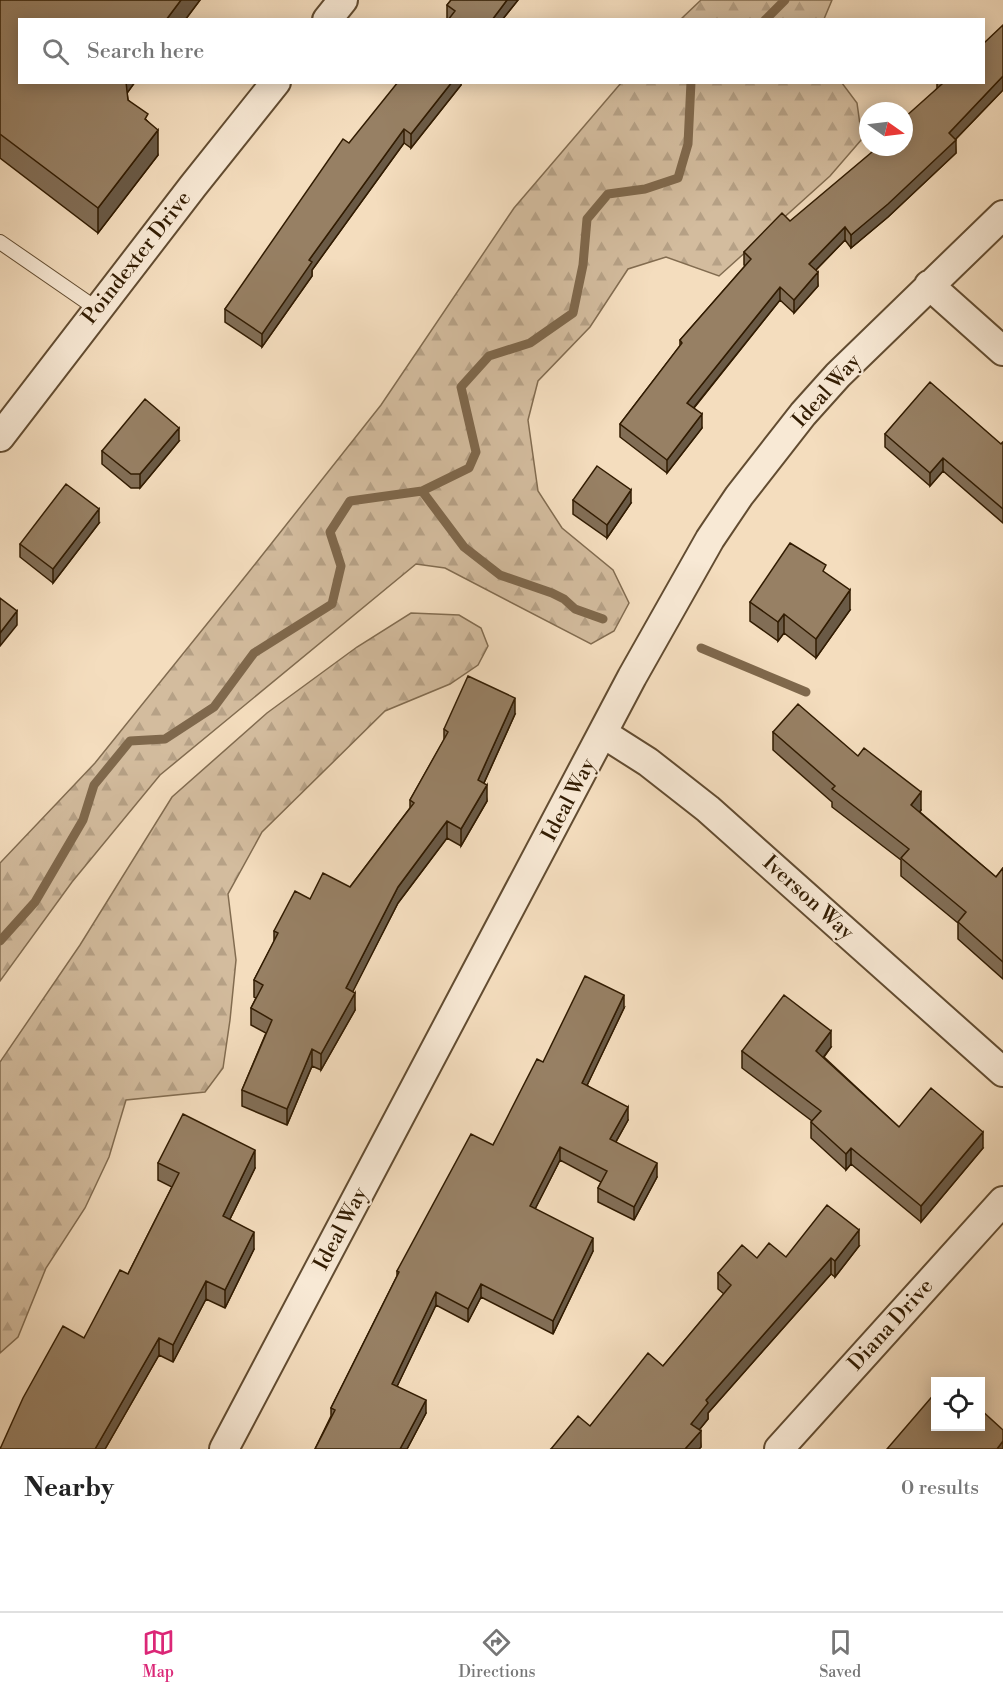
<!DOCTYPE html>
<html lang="en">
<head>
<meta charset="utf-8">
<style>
	:root { --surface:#fff; --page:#f2f2f2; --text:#222; --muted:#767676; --line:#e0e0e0; --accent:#db2777 }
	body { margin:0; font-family:"Libre Bodoni",serif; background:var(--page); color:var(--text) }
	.controls { position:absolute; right:18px; bottom:18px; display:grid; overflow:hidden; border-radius:0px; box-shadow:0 3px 15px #0003 }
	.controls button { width:54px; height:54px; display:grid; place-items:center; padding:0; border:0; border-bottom:2px solid var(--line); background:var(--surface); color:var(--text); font:30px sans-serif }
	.compass { position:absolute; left:859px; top:102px; width:54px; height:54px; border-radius:50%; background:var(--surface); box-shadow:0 3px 15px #0003; rotate:104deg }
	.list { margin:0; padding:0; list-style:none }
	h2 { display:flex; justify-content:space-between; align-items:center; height:78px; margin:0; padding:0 24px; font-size:26px }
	h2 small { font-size:20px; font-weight:400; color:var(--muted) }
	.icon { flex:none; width:33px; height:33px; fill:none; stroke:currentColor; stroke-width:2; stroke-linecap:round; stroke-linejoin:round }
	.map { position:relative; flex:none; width:1003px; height:1449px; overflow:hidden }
	.search { position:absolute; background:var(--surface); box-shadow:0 3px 15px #0003; left:18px; right:18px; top:18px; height:66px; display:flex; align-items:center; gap:15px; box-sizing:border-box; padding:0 21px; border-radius:0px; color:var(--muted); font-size:22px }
	.sheet { height:162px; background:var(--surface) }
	nav { display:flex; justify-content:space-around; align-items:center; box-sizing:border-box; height:84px; border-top:2px solid var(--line); background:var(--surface); font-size:16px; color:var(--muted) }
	nav a { display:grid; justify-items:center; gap:3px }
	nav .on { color:var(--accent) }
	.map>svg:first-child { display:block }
</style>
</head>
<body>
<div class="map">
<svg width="1003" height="1449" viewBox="0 0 1003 1449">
	<defs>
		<pattern id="forest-firs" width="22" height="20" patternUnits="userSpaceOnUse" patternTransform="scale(1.5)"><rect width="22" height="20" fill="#d3bc9e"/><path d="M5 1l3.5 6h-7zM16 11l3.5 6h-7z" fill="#b6a186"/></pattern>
	</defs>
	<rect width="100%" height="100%" fill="#f4ddbe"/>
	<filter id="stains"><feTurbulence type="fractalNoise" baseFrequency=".00333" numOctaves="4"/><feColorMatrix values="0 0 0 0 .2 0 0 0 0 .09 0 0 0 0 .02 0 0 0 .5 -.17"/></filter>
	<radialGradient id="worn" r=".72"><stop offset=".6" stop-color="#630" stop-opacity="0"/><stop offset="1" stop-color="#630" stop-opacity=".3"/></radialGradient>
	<path fill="url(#forest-firs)" stroke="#826c50" stroke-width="1.5" d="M701,0H832L824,19H681Z
		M621,83H842L857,103L862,139L830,176L719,276L666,257L628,269L590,327L538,381L528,420L538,491L562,528L613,570L629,603L614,631L591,644L445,568L416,564L160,775L72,882L0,981V863L95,763L248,573L381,405L514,208Z
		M411,613L459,615L481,628L488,646L478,665L450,684L385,711L262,832L228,894L236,960L230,1020L223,1068L205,1092L126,1100L109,1157L85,1208L46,1268L18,1337L0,1353V1062L80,945L172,797L267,713L357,647Z"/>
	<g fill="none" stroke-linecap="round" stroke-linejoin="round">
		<path stroke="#7f684c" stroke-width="9" d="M765,20L785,0
			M422,491L464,547L500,575L552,593L564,599L575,609L603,619
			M701,648L806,692
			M0,941L35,902L83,820L94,785L130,741L165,739L214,707L254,653L332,604L341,566L330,532L350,501L422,491L469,468L476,452L461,387L489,356L530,343L573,313L583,265L587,219L608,194L645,189L678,178L688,144L691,82"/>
		<defs>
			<path id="lane" d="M0,242L97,309"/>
			<path id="street" d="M327,20L343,0
				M929,285L1003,351
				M0,437L193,186L276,82
				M604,734L648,762L708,809L1003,1072
				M224,1449L632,677L710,539L739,496L803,414L838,375L1003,215
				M779,1449L1003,1201"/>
		</defs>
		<use href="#lane" stroke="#624c31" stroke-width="16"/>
		<use href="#street" stroke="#624c31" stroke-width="32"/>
		<use href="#lane" stroke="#f8e9d5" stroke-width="14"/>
		<use href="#street" stroke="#f8e9d5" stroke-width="28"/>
	</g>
	<path fill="#826e56" stroke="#321c02" stroke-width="1.5" d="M0,0H200L185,20L20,82H135L127,93L128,100L148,122L158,155L98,233L0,158Z
		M451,0H518L502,20H448L447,18V5Z
		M1003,25V90L955,140L956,153L888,217L851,248L845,240L816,270L818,286L794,313L780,300L694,408L702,428L667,473L620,437V424L680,346V340L745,266L744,265V252L904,147L937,88V82H984Z
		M461,82V85L411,148L404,143L312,270V276L262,347L225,322V309L349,143Z
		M885,434L1001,444L1003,442V523L943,471L930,486L885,447Z
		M179,441L140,488H131L102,464V451Z
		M573,500L631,503L607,538L573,514Z
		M99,523L53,583L20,557V544Z
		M750,602L850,610L816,658L784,633L778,641L750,621Z
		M515,714L484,783L487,801L461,846L447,838L398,903L352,992L355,1010L321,1070L312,1066L287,1125L242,1106V1090L266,1033L251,1025V1008L256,998L254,997V980L274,942V931L310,899L350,887L410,808V800L444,740V729Z
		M773,732L858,756L921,810L920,812L996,877L1003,868V979L958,939V923L901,876V860L832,807V802L773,750Z
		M624,1008L587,1085L628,1120L616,1142L657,1177L634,1220L598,1202V1188L601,1182L560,1160L535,1209L593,1251L553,1334L481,1297L468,1322L436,1305L397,1386L426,1413L407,1449H315L331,1416V1408L397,1276V1271L493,1145L543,1062Z
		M831,1047L824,1057L899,1127L983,1148L921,1222L851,1164L846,1170L811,1138V1122L812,1121L742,1068V1051Z
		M158,1163L255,1168L230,1219L254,1249L225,1308L206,1299L173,1362L159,1355L105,1449H0L84,1338L128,1274L172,1187L158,1180Z
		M859,1246L835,1277L831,1274L708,1413V1419L699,1430L701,1447L699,1449H551L590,1426L663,1366L724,1294L718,1289V1273L757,1258L786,1257Z"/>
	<path fill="#6a5a46" stroke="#321c02" stroke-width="1.5" d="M181,0H200L185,20H166Z
		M507,0H518L502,20H492Z
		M1003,76V90L949,146V133Z
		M125,82H135L125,96Z
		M452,82H461V85L411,148V134Z
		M404,129V143L312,270V276L262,347V334L309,260Z
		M158,130V155L98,233V208Z
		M956,140V153L888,217L851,248V235Z
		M845,227V240L809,277V264Z
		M818,272V286L794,313V300Z
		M780,287V300L687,416V403Z
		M702,414V428L667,473V460Z
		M179,428V441L140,488V474Z
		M943,458V471L930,486V473Z
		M631,490V503L607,538V525Z
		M99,509V523L53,583V569Z
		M850,590V610L816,658V639Z
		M17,611V625L0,646V633Z
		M784,614V633L778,641V622Z
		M515,698V714L478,796V780Z
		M487,785V801L461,846V829Z
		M921,792V810L911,823V805Z
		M447,821V838L398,903L346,1005V988L398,887Z
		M355,993V1010L321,1070V1054Z
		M624,995V1008L582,1096V1083Z
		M831,1031V1047L816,1067V1051Z
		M312,1049V1066L287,1125V1109Z
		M628,1107V1120L610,1152V1139Z
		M983,1132V1148L921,1222V1206Z
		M560,1147V1160L530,1219V1206Z
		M851,1148V1164L846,1170V1154Z
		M255,1150V1168L223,1233V1216Z
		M657,1163V1177L634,1220V1207Z
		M859,1230V1246L835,1277V1261Z
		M254,1232V1249L225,1308V1290Z
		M593,1238V1251L553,1334V1321Z
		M831,1258V1274L708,1413V1419L691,1440V1424L706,1400Z
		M206,1281V1299L173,1362V1345Z
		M481,1284V1297L468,1322V1309Z
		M436,1292V1305L392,1397V1384Z
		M159,1338V1355L105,1449H95Z
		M426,1400V1413L407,1449H400Z
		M701,1431V1447L699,1449H685Z
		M1003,1441V1449H997Z"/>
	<path fill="#978064" stroke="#321c02" stroke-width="1.5" d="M0,0H181L166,20H20V82H126L128,100L148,114L145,119L158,130L98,208L0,134Z
		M451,0H507L492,20H448L455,11L447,5Z
		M1003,25V76L949,133L956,140L888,204L851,235L845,227L809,264L818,272L794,300L780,287L687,403L702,414L667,460L620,424L682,343L680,340L751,259L744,252L782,213L790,221L878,147H904V118L942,84L940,82H984V43Z
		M398,82H452L411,134L404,129L309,260L312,262L262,334L225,309L343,139L349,143Z
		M930,382L1001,444L1003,442V509L943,458L930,473L885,434Z
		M145,399L179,428L140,474H131L102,451Z
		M597,466L631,490L607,525L573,500Z
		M66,484L99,509L53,569L20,544Z
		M790,543L826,565L823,571L850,590L816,639L784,614L778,622L750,602Z
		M0,598L17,611L0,633Z
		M468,676L515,698L478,780L487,785L461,829L447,821L398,887L346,988L355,993L321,1054L312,1049L287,1109L242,1090L272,1020L251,1008L263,985L254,980L278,933L274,931L295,891L310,899L323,873L350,887L414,803L410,800L448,732L444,729Z
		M798,704L858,756L864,748L921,792L911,805L996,877L1003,868V962L958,922L966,912L901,858L909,849L832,789L835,786L773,732Z
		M585,976L624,995L582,1083L628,1107L610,1139L657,1163L634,1207L598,1188L607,1171L560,1147L530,1206L593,1238L553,1321L481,1284L468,1309L436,1292L392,1384L426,1400L400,1449H315L335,1410L331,1408L399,1272L397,1271L471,1134L493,1145L537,1059L543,1062Z
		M784,995L831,1031L816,1051L899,1127L931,1088L983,1132L921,1206L851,1148L846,1154L811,1122L821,1111L742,1051Z
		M183,1114L255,1150L223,1216L254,1232L225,1290L206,1281L173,1345L159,1338L95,1449H0L23,1398L63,1326L84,1338L120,1270L128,1274L179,1173L158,1163Z
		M827,1205L859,1230L835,1261L831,1258L706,1400L708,1403L691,1424L701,1431L685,1449H551L578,1416L590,1426L648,1353L663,1366L731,1285L718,1273L742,1245L757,1258L769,1243L786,1257Z
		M936,1392V1426H981V1410L1003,1430V1441L997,1449H887Z"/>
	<g text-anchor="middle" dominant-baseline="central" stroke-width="4.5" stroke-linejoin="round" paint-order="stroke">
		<g font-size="21" fill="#321c02" stroke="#f8e9d5">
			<text transform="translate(137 258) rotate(-52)">Poindexter Drive</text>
			<text transform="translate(827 391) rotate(-48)">Ideal Way</text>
			<text transform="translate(569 800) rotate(-62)">Ideal Way</text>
			<text transform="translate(808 898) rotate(42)">Iverson Way</text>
			<text transform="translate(341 1229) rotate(-62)">Ideal Way</text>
			<text transform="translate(891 1325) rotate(-48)">Diana Drive</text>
		</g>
	</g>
	<rect width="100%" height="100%" filter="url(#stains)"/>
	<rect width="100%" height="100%" fill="url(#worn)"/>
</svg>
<div class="controls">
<button><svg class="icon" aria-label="locate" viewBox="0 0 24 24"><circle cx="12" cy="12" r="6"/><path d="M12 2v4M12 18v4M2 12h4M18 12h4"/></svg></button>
</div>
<svg class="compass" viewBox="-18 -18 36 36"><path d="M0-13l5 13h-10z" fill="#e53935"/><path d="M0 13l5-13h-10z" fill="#767676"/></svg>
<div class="search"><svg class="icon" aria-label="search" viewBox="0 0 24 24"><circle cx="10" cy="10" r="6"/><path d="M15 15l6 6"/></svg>Search here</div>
</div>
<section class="sheet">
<h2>Nearby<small>0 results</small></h2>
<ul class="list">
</ul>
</section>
<nav>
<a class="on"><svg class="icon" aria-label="map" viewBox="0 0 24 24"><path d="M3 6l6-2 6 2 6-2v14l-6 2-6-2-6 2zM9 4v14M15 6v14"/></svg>Map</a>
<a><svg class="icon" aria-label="directions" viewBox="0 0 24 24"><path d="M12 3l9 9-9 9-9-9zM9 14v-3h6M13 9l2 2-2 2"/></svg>Directions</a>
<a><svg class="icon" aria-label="saved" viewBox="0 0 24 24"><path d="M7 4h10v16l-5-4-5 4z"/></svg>Saved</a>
</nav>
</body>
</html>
